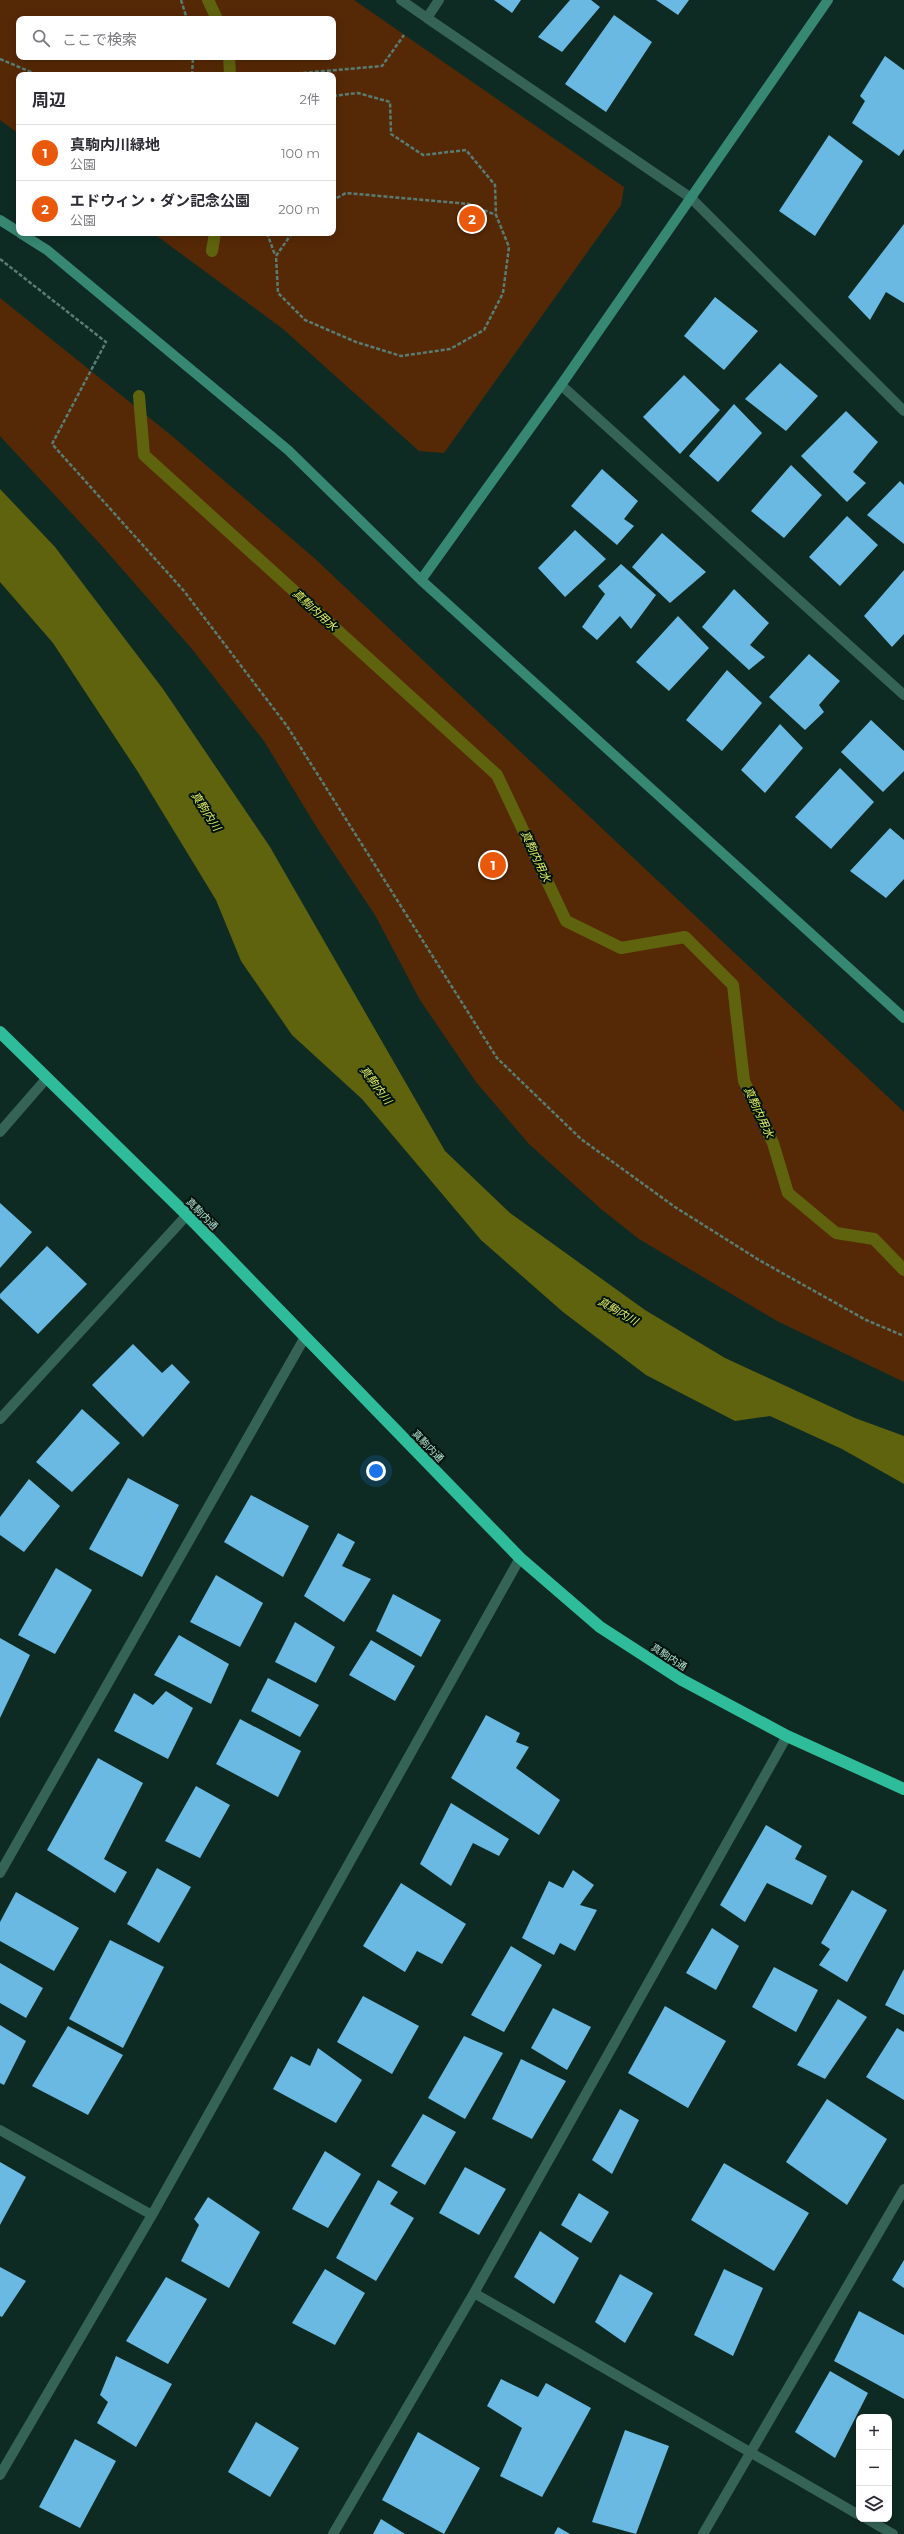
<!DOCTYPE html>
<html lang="ja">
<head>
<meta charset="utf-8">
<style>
	:root { --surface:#fff; --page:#f2f2f3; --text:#2b2b33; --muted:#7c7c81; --line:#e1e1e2; --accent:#ea580c }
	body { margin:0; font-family:Montserrat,"Noto Sans JP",sans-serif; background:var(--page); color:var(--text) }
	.controls { position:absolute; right:12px; bottom:12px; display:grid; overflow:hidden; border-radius:8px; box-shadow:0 2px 10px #0003 }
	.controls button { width:36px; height:36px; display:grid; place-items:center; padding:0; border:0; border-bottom:1px solid var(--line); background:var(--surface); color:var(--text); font:20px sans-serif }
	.you { position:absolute; left:376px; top:1471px; width:14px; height:14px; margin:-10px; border:3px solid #fff; border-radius:50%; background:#1a73e8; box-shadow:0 0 0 6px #1a73e833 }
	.badge { display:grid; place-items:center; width:26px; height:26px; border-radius:50%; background:var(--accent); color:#fff; font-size:13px; font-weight:700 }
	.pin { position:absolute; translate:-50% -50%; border:2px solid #fff; box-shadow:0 1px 4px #0006 }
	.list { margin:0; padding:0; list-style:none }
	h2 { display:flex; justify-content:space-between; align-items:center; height:52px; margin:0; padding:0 16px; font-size:17px }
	h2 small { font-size:13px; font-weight:400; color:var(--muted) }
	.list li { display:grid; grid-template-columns:26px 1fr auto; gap:12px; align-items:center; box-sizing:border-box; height:56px; padding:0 16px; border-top:1px solid var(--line) }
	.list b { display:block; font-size:15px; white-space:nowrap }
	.list p { margin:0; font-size:13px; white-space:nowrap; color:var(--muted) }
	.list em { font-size:13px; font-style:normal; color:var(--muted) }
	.icon { flex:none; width:22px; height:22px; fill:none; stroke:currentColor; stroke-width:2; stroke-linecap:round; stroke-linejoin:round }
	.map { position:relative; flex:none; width:904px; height:2534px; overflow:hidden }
	.search { position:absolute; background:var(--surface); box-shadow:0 2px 10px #0003; left:16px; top:16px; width:320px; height:44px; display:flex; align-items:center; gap:10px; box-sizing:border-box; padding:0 14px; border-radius:8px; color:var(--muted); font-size:15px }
	.panel { position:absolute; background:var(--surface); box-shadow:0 2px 10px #0003; left:16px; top:72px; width:320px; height:164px; border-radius:8px }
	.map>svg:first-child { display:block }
</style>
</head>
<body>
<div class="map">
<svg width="904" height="2534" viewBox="0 0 904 2534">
	<rect width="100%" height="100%" fill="#0e2b23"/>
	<path fill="#562906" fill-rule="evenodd" d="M0,0H354L624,187L621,205L444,453L419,451L283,329L153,233H333V75H19V134L0,120ZM19,19H333V57H19Z
		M0,298L172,436L313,557L904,1112V1382L777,1321L639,1239L601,1209L529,1144L476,1082L420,1000L375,915L319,831L264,741L192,649L102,546L0,436Z"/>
	<path fill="#60630d" d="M0,489L55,547L163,689L270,847L445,1151L510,1213L645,1310L725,1358L855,1418L904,1436V1484L842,1449L770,1416L735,1421L646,1375L563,1312L481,1240L362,1099L292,1035L241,961L216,900L138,772L53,643L0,582Z"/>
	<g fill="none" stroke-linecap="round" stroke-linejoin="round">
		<path stroke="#60630d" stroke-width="12" d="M208,0L217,19
			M229,57L230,75
			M212,251L215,233
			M139,396L144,455L497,775L566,921L621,948L685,937L733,985L744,1081L773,1143L788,1193L836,1233L874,1239L904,1270"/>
	</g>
	<path fill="#69b9e2" d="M494,0H521L512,13Z
		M570,0H591L600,7L562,52L538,37Z
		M656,0H689L678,15Z
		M614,15L652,42L606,112L565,84Z
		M885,56L904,70V149L899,156L852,123L865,101L860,96Z
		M829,135L863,161L815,236L779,211Z
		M904,224V303L886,292L870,320L848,297Z
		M715,297L758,331L724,370L684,336Z
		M780,363L818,396L786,431L745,399Z
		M684,375L720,410L680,454L643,417Z
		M734,404L762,433L718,482L689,456Z
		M846,411L878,442L853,472L866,483L847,502L801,456Z
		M791,465L822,495L784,538L751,511Z
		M602,469L638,501L624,519L634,526L617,545L571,506Z
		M900,481L904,485V544L867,515Z
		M847,516L878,545L840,586L809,557Z
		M575,530L606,559L565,597L538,568Z
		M662,533L706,572L670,603L632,567Z
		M621,564L656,595L631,629L620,616L597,640L582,627L605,594L598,586Z
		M904,570V634L892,647L864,616Z
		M734,589L769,623L750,645L765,657L749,670L702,627Z
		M678,616L709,648L669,691L636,662Z
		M809,654L840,681L819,705L824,712L805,730L769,697Z
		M727,670L762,703L722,751L686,720Z
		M871,720L904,751V771L883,792L841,752Z
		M780,724L803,748L765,793L741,770Z
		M840,768L874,802L831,849L795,817Z
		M890,828L904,840V879L886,898L850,871Z
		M0,1203L32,1232L0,1268Z
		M47,1246L87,1284L38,1334L0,1298V1294Z
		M133,1344L162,1373L172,1364L190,1382L143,1437L92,1385Z
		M82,1409L120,1443L72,1492L36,1462Z
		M128,1478L179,1505L142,1577L89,1549Z
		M29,1479L60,1506L24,1552L0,1535V1517Z
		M251,1495L309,1526L283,1577L224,1542Z
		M338,1533L355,1542L342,1566L371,1579L344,1622L304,1596Z
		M56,1568L92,1590L55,1654L18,1635Z
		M216,1575L263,1603L240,1647L190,1622Z
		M393,1594L441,1620L421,1657L376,1631Z
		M295,1622L335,1647L316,1683L275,1662Z
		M179,1635L229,1664L211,1704L154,1675Z
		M0,1638L30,1655L0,1718Z
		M371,1640L415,1666L395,1701L349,1675Z
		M268,1678L319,1705L300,1737L251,1711Z
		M166,1691L193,1708L168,1759L114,1731L134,1693L153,1705Z
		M486,1715L520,1733L516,1742L529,1747L516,1768L560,1800L539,1835L451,1778Z
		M240,1719L301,1751L278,1797L216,1764Z
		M98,1758L143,1783L104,1859L127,1872L115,1893L47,1850Z
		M196,1786L230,1805L200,1858L165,1841Z
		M451,1803L509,1839L499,1856L473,1843L451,1886L420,1864Z
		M766,1825L802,1846L795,1859L827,1876L812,1905L767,1883L745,1922L720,1905Z
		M157,1868L191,1887L159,1943L127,1924Z
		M573,1870L594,1885L580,1905L597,1910L575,1951L560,1943L554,1955L522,1938L549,1881L563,1888Z
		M401,1883L466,1924L442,1964L417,1951L405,1972L363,1946Z
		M852,1890L887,1910L847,1982L819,1965L830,1949L821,1943Z
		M16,1892L79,1928L54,1971L0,1941V1922Z
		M712,1928L739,1946L716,1990L686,1973Z
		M110,1940L164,1967L123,2048L69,2019Z
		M511,1946L542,1965L504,2032L471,2015Z
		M0,1963L43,1988L26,2018L0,2003Z
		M774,1967L818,1990L796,2032L752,2007Z
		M904,1969V2015L885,2005Z
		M363,1996L419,2026L392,2074L337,2042Z
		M838,1999L867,2017L825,2079L797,2065Z
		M665,2006L726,2041L688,2108L628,2073Z
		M553,2008L591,2027L567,2070L531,2048Z
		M0,2025L26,2041L4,2085L0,2083Z
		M68,2026L123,2055L88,2115L32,2086Z
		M897,2028L904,2032V2100L866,2077Z
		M464,2036L503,2053L465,2119L428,2098Z
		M318,2048L362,2080L336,2123L273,2089L291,2056L310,2066Z
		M521,2059L566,2081L532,2139L492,2119Z
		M827,2099L887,2139L847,2205L786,2162Z
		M620,2109L639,2120L612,2174L592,2160Z
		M423,2114L456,2132L425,2185L391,2166Z
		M325,2151L361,2174L328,2228L292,2209Z
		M0,2162L26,2177L0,2225Z
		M724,2163L809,2213L774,2271L691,2220Z
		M465,2167L506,2189L479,2235L439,2213Z
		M378,2180L398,2192L390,2204L414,2218L376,2281L336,2258Z
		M579,2193L609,2212L591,2243L561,2225Z
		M208,2197L260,2232L229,2288L181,2261L199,2225L194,2219Z
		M540,2231L579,2258L554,2304L514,2277Z
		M904,2260V2288L892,2280Z
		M0,2267L26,2281L2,2317L0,2316Z
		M325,2269L365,2293L335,2345L292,2323Z
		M724,2269L763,2288L733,2356L694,2335Z
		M620,2274L653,2293L625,2343L595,2322Z
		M166,2277L207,2299L168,2364L126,2341Z
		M859,2311L904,2335V2399L834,2361Z
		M116,2356L172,2384L136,2447L97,2423L108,2402L100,2395Z
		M830,2371L868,2393L835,2458L795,2432Z
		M501,2379L538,2397L546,2383L591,2408L542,2497L500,2476L522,2428L487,2406Z
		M256,2422L299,2448L270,2497L228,2472Z
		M625,2430L669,2446L636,2534L592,2522Z
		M418,2432L480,2468L444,2534L382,2500Z
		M75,2439L116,2461L80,2528L39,2507Z
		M381,2519L405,2534H373Z
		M558,2527L570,2534H554Z"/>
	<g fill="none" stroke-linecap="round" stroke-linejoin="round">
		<path stroke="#597d72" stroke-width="2.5" stroke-dasharray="4 2" stroke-linecap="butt" d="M181,0L187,19
			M0,59L38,75
			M192,75L193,57
			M279,75L382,66L404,35
			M333,96L358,93L390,102L391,134L423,155L466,150L495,185L496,215
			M267,233L275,255
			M292,233L276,256L278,293L305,320L356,342L401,356L450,349L484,330L503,293L509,247L496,215L469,204L346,193L333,200
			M0,259L106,342L52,444L184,591L287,726L497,1058L581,1139L675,1207L759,1260L866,1320L904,1336"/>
		<path stroke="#356456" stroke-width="10" d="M401,0L427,18
			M439,0L427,18L691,198L904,411
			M561,385L904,695
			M0,1132L46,1079
			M0,1419L187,1215
			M0,1873L305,1337
			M0,2130L152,2215
			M474,2293L859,2515
			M0,2475L152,2215L520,1558
			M867,2519L893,2534
			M333,2534L474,2293L787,1736
			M703,2534L904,2189"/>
		<path stroke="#378872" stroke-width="10" d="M0,220L19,232
			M20,233L47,250L288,450L421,580L904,1018
			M421,580L561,385L828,0"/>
		<path stroke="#2ebc9a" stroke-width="12" d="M0,1032L187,1215L520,1558L600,1627L682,1680L787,1736L904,1789"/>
	</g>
	<g text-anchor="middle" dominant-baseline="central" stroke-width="4" stroke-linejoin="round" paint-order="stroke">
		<g font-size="10" fill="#b7e2d3" stroke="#00130c">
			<text transform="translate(202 1214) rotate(45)">真駒内通</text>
			<text transform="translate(428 1446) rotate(46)">真駒内通</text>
			<text transform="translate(669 1657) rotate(33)">真駒内通</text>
		</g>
		<g font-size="11" font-style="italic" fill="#e3eb64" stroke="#00130c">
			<text transform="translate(315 610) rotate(42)">真駒内用水</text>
			<text transform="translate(206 811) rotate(57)">真駒内川</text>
			<text transform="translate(536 856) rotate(65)">真駒内用水</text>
			<text transform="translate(376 1085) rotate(53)">真駒内川</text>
			<text transform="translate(759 1112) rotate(65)">真駒内用水</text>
			<text transform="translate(618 1311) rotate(30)">真駒内川</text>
		</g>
	</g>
</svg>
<div class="controls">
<button>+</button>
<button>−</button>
<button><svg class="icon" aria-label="layers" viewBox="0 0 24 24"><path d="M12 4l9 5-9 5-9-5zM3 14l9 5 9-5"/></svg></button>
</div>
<div class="you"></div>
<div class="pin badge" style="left:493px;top:865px">1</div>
<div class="pin badge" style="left:472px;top:219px">2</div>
<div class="search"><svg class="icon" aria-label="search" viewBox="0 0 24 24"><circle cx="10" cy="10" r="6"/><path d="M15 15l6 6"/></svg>ここで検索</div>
<section class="panel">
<h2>周辺<small>2件</small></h2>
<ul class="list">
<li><span class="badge">1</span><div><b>真駒内川緑地</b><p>公園</p></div><em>100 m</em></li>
<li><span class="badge">2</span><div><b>エドウィン・ダン記念公園</b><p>公園</p></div><em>200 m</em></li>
</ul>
</section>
</div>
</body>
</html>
